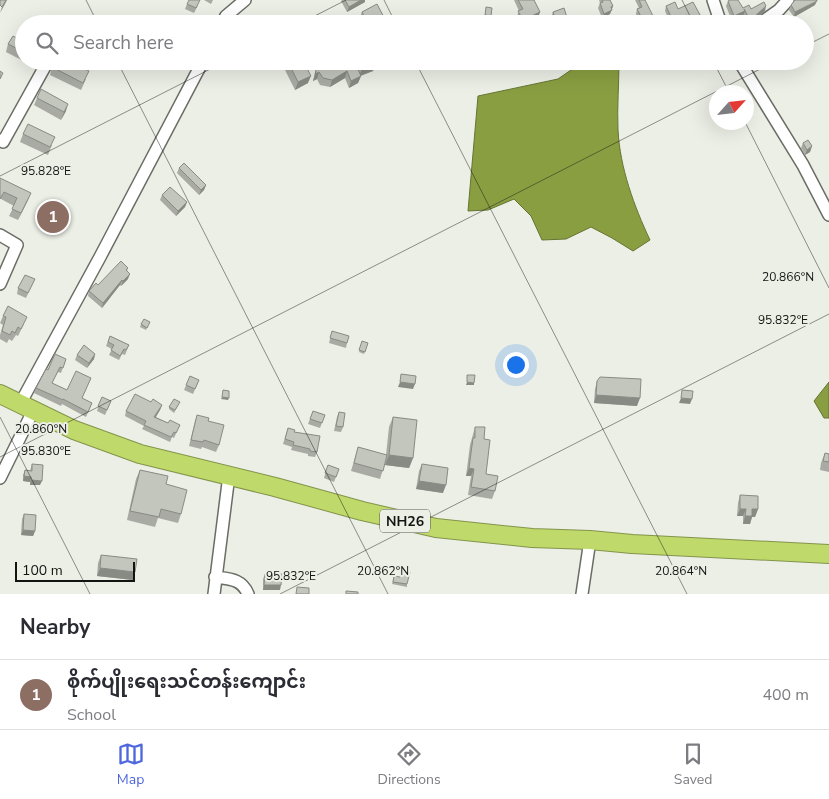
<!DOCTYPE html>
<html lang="en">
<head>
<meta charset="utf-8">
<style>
	:root { --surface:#fff; --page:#f7f7f7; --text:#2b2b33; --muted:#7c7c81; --line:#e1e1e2; --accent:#4e67dc }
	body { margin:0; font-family:"Nunito Sans","Noto Sans Myanmar",sans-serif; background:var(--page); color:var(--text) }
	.compass { position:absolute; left:709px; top:85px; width:45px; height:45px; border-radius:50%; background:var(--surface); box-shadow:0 5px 20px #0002; rotate:63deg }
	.scale { position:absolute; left:15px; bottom:12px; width:120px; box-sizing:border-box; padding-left:5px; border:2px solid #131311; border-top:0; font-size:14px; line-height:18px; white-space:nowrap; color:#131311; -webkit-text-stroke:4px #ecefe6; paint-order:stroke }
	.you { position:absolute; left:515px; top:364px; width:18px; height:18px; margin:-12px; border:4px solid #fff; border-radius:50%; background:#1a73e8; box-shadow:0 0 0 8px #1a73e833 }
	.badge { display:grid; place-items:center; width:32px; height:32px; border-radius:50%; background:var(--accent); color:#fff; font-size:16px; font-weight:700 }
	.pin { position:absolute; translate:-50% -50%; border:2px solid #fff; box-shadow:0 1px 5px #0006 }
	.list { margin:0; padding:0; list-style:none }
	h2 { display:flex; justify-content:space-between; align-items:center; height:65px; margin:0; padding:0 20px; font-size:21px }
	h2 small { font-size:16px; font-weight:400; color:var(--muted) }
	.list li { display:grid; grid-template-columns:32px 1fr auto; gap:15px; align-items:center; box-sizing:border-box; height:70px; padding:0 20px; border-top:1px solid var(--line) }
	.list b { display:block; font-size:19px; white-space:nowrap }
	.list p { margin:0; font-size:16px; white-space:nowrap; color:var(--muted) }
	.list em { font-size:16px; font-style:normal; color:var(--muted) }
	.icon { flex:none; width:28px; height:28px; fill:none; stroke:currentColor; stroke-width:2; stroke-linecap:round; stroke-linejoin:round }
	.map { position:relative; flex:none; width:829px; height:594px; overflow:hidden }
	.search { position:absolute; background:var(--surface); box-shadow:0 5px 20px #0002; left:15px; right:15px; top:15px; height:55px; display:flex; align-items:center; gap:12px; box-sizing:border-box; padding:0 18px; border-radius:28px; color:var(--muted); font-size:19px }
	.sheet { height:135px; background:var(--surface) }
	nav { display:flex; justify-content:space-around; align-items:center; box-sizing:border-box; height:70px; border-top:1px solid var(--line); background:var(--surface); font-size:14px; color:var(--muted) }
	nav a { display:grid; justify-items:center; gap:2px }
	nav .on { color:var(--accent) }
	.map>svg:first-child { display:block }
</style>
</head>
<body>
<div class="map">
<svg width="829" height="594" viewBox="0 0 829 594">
	<rect width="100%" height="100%" fill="#ecefe6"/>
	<path fill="#899e41" stroke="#667433" d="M584,61H619C619,84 617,107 618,130C620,168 634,206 650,240L633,251L612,238L591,227L566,239L542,240L531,216L514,199L488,210L468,211L478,96L558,79Z
		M829,382V418H824L814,401Z"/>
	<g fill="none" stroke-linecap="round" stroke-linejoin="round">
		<defs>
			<path id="minor" d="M713,0L721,24
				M222,24L226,16L245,0
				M759,24L779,10L788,0
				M739,61L803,165L829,215
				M0,140L3,142L48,61
				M0,235L17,245L0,284
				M20,404L100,257L203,61
				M0,478L33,411
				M215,577C230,579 242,579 248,594
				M214,594L229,475
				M582,594L590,540"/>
			<path id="highway" d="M0,394L74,430L140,454L275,487L362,511L436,528L532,538L590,540L632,544L829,554"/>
		</defs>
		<use href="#minor" stroke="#6a6d65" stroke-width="14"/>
		<use href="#highway" stroke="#83944b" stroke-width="20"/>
		<use href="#minor" stroke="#fff" stroke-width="11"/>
		<use href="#highway" stroke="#bfd96a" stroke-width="18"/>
	</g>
	<path fill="#a8aaa3" d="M204,0H213L211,4Z
		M342,0H365V2L347,12L341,1Z
		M514,0H534L540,12L538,17L523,24H521L517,16L519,11Z
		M599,0H610L613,6L610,14L602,18L598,8L600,3Z
		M635,0H645L654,24H641L636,14L637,9L639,8Z
		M728,1L743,8L765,11L754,20L755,24H748L743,16L732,21L726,6Z
		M187,4L198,5L194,13L185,9Z
		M791,5H815L794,17L789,10Z
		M666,6L678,9L705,24H687L685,20L676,24H671L665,11Z
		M362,12L387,23L386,24H361L359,19Z
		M553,12L569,24H553L551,17Z
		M24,42V61H35L33,66L6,52L8,44Z
		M318,61L348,69L355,66L353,61H375L373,71L361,76L358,83L349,88L345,78L330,87L320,85L317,79L313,81Z
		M288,62L308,83L295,90L285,70Z
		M52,67L86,79L81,90L50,75Z
		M37,98L66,111L61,120L34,105Z
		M23,134L52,145L48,155L20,142Z
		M803,143L812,146L810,152L805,155L801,148Z
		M179,168L206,185L204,190L199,195L177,173Z
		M0,178L28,200L18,220L9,216L14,206L1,199Z
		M162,195L187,202L185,207L176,216L160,200Z
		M128,268L127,271L128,279L121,286L120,285L102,308L88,296L89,291L98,285Z
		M35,279L26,298L17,294L18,288Z
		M3,316L24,324L18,336L16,335L12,341L9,339L7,343L0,339V335L3,325L0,323Z
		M150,322L146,330L140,327L141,324Z
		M332,331L347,343L346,348L329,343Z
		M110,336L129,345L125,355L122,354L119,360L109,355L112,349L106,346Z
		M362,341L368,343L364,354L359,352Z
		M95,354L94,359L87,368L75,360L77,355Z
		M66,359L61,373L58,372L52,383L67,390L91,378L82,398L92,403L86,417L62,404L61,406L34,393L36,388L48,370Z
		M190,376L199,380L193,394L184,390Z
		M597,381L637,406L594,403L595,389Z
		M102,397L111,401L105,415L97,411Z
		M151,402L162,405L160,410L156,417L168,423L180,425L174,438L172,437L170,442L142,429L144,426L125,416L126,411Z
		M179,404L174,413L169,409V407Z
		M313,411L325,415L320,428L308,424Z
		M339,412L343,427L341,432L334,431L337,417Z
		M197,415L208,421L219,445L216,452L202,447L201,449L189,446L195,421Z
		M393,417L413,458L409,468L385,465L386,460L380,479L351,471L358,447L386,455L389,427Z
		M475,427L484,439L486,474L495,491L492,499L468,495L471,476H466L470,445Z
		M288,428L294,432L317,452L315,457L308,456V454L291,450L292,447L283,444Z
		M825,453L829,454V472L820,470L821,463Z
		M32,464L40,485H30V482L23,481V475L25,470L30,471Z
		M422,464L443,493L416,489L419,471Z
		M328,465L339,469L334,482L324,478Z
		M140,470L166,484L181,514L178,523L158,518L155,527L127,520L136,479Z
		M740,495L758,509L755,517H752L750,524H743V516H737L738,503Z
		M24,514L35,531L33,536L21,535L22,519Z
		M101,555L133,580L97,576L98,563Z
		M265,574L280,590H263V579Z
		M394,576L407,584V587L392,584Z"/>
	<path fill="#888b84" d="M6,0H7L5,4L0,13L2,7Z
		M361,0H365V2L347,12L349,7Z
		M817,1L815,5L794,17L795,12Z
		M613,6L610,14L602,18L604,14L611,7Z
		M766,6L765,11L752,21L754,17Z
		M745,11L743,16L732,21L734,16Z
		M540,12L538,17L521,24L523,20Z
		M485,15L491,16L490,18L484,17Z
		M687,15L685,20L676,24H672L673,21Z
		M376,63L373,71L359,76L362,69Z
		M347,71L345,78L330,87L332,80Z
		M319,72L317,79L313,81L315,74Z
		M311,76L308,83L295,90L298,82Z
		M361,76L358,83L349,88L351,81Z
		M68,104L66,111L61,120L64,112Z
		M812,146L810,152L805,155L807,150Z
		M206,185L204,190L199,195L201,190Z
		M31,193L28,200L18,220L21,213Z
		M187,202L185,207L176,216L178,211Z
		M130,274L128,279L121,286L123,281Z
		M122,280L120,285L102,308L103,303Z
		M95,354L94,359L87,368L89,363Z
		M400,382L415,384L413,389L398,387Z
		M467,382L474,383V385H466Z
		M596,395L640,398L637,406L594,403Z
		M222,397L229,398L228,400L221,399Z
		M681,398L692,399L690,404L679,403Z
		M162,405L160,410L153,421L154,417Z
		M389,455L413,458L409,468L385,465Z
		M469,468L474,469L471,476H466Z
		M24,476L31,477L30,482L23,481Z
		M31,480L42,481L40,485H30Z
		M419,481L446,485L443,493L416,489Z
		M740,509H746L743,516H737Z
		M752,509H758L755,517H752L750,524H743L745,516Z
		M23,530L35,531L33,536L21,535Z
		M100,568L135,572L133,580L97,576Z
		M264,585H281L280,590H263Z"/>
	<path fill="#c3c6bd" stroke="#888b84" d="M0,0H6L2,7L0,5Z
		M189,0H200L196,8L187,4Z
		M345,0H361L349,7Z
		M518,0H534L540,12L523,20L518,11L523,9Z
		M602,0H610L613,6L611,7L612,10L604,14L600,3L603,2Z
		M639,0H645L655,20L651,22V24H645L637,9L642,7Z
		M730,0H738L743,8L749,5L751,9L764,2L766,6L754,17L755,24H752L744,9L745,11L734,16L728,1Z
		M795,0H817V1L795,12L791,5Z
		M675,2L678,9L693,2L705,24H691L687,15L673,21L666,6Z
		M377,4L387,23L385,24H368L362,12Z
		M486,7L492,8L491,16L485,15Z
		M564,8L569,24H557L553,12Z
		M775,19L777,23L775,24H767Z
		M578,21V24H571Z
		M13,36L24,42V52L8,44Z
		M55,61H69L89,71L83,83L52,67Z
		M289,61H303L311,76L298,82L288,62Z
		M319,61H343L348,69L356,65L361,76L351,81L347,71L332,80L323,78L319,72L315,74Z
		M359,61H375L376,63L362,69Z
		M0,71L3,73L0,79Z
		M41,89L68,104L64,112L37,98Z
		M28,124L55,137L50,147L23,134Z
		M808,140L812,146L807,150L803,143Z
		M184,163L206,185L201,190L179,168Z
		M0,178L31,193L21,213L12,209L17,198L4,192L0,199Z
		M170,187L187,202L178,211L162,195Z
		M121,261L128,268L126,270L130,274L123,281L122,280L103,303L89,291L96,283L98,285Z
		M25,275L35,279L28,293L18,288Z
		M8,306L27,317L21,329L18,327L15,333L12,331L10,335L2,331L6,317L3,316Z
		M144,319L150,322L147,328L141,324Z
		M332,331L349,336L347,343L330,338Z
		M110,336L129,345L126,350L124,349L120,356L111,350L114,345L108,342Z
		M362,341L368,343L365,352L359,350Z
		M84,345L95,354L89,363L77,355Z
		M55,354L66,359L63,368L60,367L52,383L67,390L76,371L91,378L82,398L92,403L88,412L63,399V400L36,388L46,369L48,370Z
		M401,374L416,376L415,384L400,382Z
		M467,375H475L474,383L467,382Z
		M190,376L199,380L195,389L186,385Z
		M600,377L641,379L640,398L596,395L597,381Z
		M223,390L229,391V398L222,397Z
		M682,390L693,391L692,399L681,398Z
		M135,394L151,402L153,399L162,405L154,417L168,423L170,420L180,425L176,433L174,432L171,437L144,425L146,421L126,411Z
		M102,397L111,401L107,410L98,406Z
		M174,399L180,402L175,410L169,407Z
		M313,411L325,415L322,423L310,419Z
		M339,412L345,413L343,427L336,426Z
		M197,415L209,418L208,421L224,425L219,445L204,440L203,442L191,440Z
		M393,417L417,420L413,458L389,455Z
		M475,427H485L484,439L490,440L486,474L498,476L495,491L471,487L474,469L469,468L473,438H475Z
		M288,428L295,430L294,432L320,436L317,452L310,451V449L293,445L294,442L285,439Z
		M358,447L387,455L383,471L354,463Z
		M825,453L829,454V462L823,461Z
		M32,464L43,465L42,481L31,480V477L24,476L25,470L32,471Z
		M422,464L448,468L446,485L419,481Z
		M328,465L339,469L336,477L325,473Z
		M140,470L168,476L166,484L187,490L181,514L161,509L159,517L130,511Z
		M740,495L758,496V509H752V516H745L746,509H740Z
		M24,514L36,515L35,531L23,530Z
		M101,555L137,559L135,572L100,568Z
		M402,570L410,572L407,584L393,582L394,576L400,577Z
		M265,574H282L281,585H264Z
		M297,587L309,588V594H296Z
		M346,591L358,592V594H346Z"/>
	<path fill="none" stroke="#131311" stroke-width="1" stroke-opacity="0.45" d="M86,0L98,24M384,0L396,24M682,0L694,24M299,24L346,0M805,46L829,34M117,61L388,594M415,61L687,594M713,61L729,92M745,122L829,288M0,176L226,61M0,417L90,594M0,457L776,61M280,594L829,314"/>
	<g text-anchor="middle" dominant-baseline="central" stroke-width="4" stroke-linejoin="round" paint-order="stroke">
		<rect fill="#ecefe6" stroke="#545551" stroke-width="1" x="380" y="509.5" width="50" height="23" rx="4"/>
		<g font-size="14" font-weight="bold" fill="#131311">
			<text x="405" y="521">NH26</text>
		</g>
	</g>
	<g font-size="12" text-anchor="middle" fill="#131311" stroke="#ecefe6" stroke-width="4" stroke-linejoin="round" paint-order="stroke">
		<text x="46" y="175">95.828°E</text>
		<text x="788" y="281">20.866°N</text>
		<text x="783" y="324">95.832°E</text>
		<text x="41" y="433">20.860°N</text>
		<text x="46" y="455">95.830°E</text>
		<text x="383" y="575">20.862°N</text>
		<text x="681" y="575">20.864°N</text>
		<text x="291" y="580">95.832°E</text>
	</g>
</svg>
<svg class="compass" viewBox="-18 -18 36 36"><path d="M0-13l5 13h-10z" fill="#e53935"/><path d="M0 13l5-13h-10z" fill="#7c7c81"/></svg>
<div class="scale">100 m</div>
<div class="you"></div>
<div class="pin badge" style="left:53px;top:217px;background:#8d6e63">1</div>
<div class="search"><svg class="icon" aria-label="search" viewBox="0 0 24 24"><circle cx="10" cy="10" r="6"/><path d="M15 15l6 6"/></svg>Search here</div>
</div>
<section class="sheet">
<h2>Nearby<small></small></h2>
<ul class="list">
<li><span class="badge" style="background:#8d6e63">1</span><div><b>စိုက်ပျိုးရေးသင်တန်းကျောင်း</b><p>School</p></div><em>400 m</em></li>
</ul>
</section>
<nav>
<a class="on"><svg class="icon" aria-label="map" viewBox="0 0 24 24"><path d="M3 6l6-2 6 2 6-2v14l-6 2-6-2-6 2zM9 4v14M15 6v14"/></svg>Map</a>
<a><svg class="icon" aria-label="directions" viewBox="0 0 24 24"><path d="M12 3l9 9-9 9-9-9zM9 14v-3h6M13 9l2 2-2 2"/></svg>Directions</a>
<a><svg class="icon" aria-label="saved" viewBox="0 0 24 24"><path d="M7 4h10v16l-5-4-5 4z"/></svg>Saved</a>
</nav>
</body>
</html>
